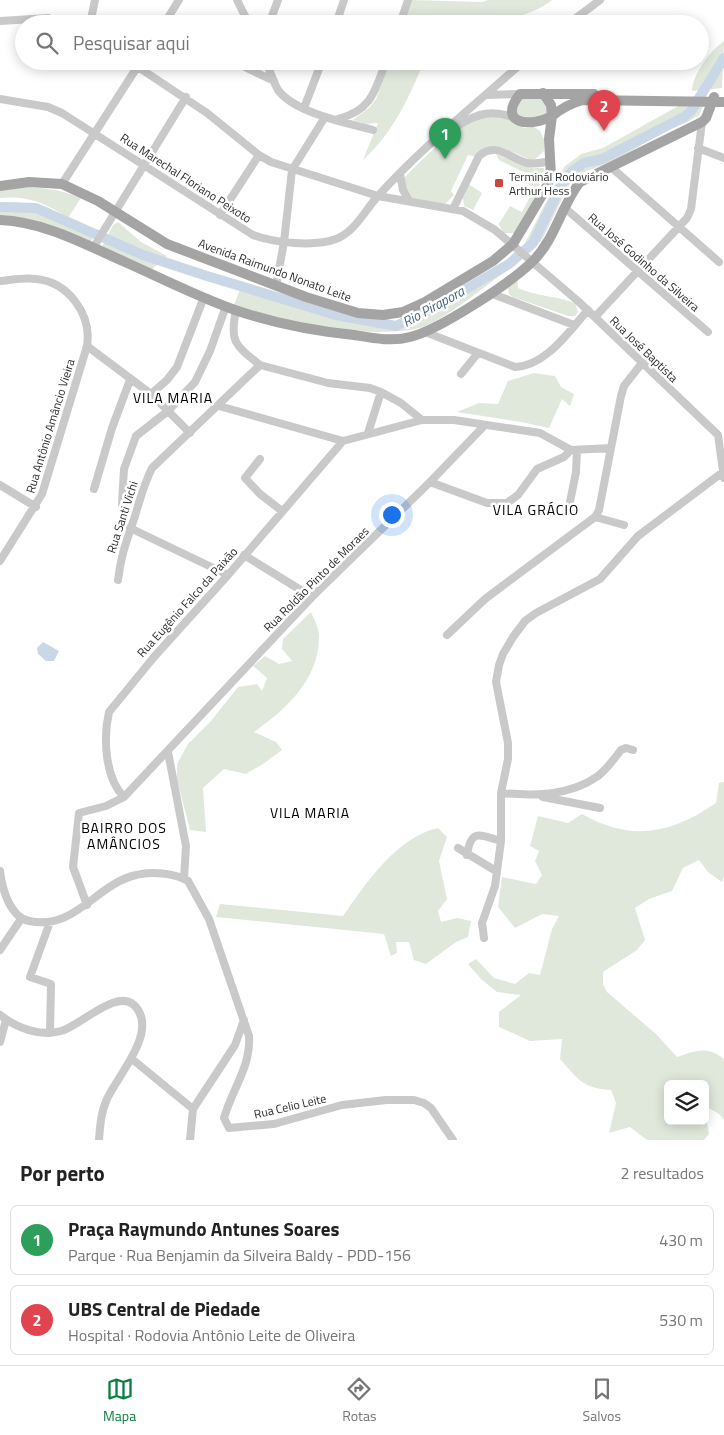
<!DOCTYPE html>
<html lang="pt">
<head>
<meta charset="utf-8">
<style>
	:root { --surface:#fff; --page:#f2f2f2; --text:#222; --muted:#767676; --line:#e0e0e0; --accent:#0b8043 }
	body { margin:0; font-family:"Titillium Web",sans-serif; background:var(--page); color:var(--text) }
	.controls { position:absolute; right:15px; bottom:15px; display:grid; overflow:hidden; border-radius:8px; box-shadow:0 2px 12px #0003 }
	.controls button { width:45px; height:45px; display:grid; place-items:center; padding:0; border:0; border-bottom:1px solid var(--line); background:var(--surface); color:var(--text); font:25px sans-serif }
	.you { position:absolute; left:391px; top:514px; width:18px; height:18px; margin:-12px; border:4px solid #fff; border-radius:50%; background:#1a73e8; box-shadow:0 0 0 8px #1a73e833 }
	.badge { display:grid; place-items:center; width:32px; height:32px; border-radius:50%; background:var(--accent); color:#fff; font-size:16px; font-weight:700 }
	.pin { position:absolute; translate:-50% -41px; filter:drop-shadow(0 1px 2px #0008) }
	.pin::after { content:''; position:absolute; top:26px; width:18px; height:15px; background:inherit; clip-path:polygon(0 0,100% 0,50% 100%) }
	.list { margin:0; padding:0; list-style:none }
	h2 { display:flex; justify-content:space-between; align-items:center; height:65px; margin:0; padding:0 20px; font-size:21px }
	h2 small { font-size:16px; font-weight:400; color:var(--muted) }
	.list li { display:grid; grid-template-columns:32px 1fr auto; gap:15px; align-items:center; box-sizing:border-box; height:70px; margin:0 10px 10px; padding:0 10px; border:1px solid var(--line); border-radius:8px }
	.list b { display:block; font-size:19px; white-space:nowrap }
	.list p { margin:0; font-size:16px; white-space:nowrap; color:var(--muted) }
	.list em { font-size:16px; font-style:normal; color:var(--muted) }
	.icon { flex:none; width:28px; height:28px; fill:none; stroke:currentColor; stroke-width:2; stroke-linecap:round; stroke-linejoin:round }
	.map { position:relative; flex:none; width:724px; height:1140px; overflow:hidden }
	.search { position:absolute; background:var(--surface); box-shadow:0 2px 12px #0003; left:15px; right:15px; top:15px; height:55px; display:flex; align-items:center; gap:12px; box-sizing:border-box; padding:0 18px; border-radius:28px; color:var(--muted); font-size:19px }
	.sheet { height:225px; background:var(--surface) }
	nav { display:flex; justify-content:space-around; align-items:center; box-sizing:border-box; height:70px; border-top:1px solid var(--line); background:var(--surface); font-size:14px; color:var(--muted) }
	nav a { display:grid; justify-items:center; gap:2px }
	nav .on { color:var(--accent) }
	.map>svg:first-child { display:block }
</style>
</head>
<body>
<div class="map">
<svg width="724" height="1140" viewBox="0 0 724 1140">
	<rect width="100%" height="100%" fill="#fff"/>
	<path fill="#e0e8db" d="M412,0L482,2L488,0H552C515,29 448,24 403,24Z
		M724,41L722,88L692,91C692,75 711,50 724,41Z
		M390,61H424C409,98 393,133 363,160L378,123L365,124L353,120L370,107L376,99Z
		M525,98L543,99L548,105V114L541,120L516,115L519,100Z
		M680,105L703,106L699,115L686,123L670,129L615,160L573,177L543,238L540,242L523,247L564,167L581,154L603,148Z
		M482,115L503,116L524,128L534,127L540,131L544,139V151L533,161C514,154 492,137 476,157L468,155L451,191L454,195L443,206L408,197L402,180C426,155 451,131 482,115Z
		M496,154L531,168H544V177L538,188L522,182L525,173L499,160Z
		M468,184L482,193L473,210L464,206L463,198Z
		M17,187C39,187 60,189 81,198L68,218C47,203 26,195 0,198V190Z
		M533,191L537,194L521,226L514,233H503L499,224L510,206L522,212Z
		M14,202L34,204L47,207L94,235L90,243L0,219V203Z
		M118,222L141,242L167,256L150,271L101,249L113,225Z
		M512,257L519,261C493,280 453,314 425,326C399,337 328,330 299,325C277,321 255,313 233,307L240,290C284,302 363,329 407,320Z
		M517,278L518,288C536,296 556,296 575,303L578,312L575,316H568L513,297L509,294L508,288Z
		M534,373L555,376L561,387L574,394L570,406L562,399L549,428L521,422L457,412L479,403L498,404L508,381Z
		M311,612C314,619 320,630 319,638C318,681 286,709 254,732L276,742L282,750L263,764L246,774L224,769L203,788L206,832L190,830L177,780V764L188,744L211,721L238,687L257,684L262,691L267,678L253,666L265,656L279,664L292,661L282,649L283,639Z
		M724,782V877L722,882L708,872L699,860L683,868L672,891L649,899L635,908L645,940L637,950L603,972V984L607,992L656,1034L677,1057C695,1051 707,1045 724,1059V1120L719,1114L705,1106V1084H668V1121L707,1122L709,1134L704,1140H647L630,1127L609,1133L616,1103L611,1090C582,1088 579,1080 560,1059L562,1039L530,1041L499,1027V1012L521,995L497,992L481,979L468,964L476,959L494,978L515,984L529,973L540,975L552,929L559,916L542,914L515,928L498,907L502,877L536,884L542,875L535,861L539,851L530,846L538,816L568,823L582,814C631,842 671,834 716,803L719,783Z
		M438,828L447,837L439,861L447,899L438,911L441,922L457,918L471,921L468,937L456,942L426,964L414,960L409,942H396L397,953L391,956L384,934L216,917L220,904L343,916C366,883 397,837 438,828Z"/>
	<path fill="#c9d7e6" d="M43,642L59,651L54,661H46L38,654L37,648Z"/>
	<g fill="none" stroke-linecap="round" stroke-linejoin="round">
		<path stroke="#c9d7e6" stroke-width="10" d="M0,207L36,208L143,255L207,276L336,315L396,326L430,310L509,264L533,243L562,184L572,171L584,163L602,159L684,117L691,111L724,58"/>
		<path stroke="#c9c9c9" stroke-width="8" d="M237,0L249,24
			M0,21L48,18L67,24
			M90,24L95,0
			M164,24L179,0
			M269,24L278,0
			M336,24L344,0
			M400,24L408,0
			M568,24L600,0
			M129,61L207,113L259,155L271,162L378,196L463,211L495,230L579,302L718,435L724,478
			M232,61L274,81
			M266,61C270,71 273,81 278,90C295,113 347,123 373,130
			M486,95L520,94
			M0,99L48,107L62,113L253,235C274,243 315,247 336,239C355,232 365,210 378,196C422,147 475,105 524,61
			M304,108L322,61
			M338,119C372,110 375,91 386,61
			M457,126C478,113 493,109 515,118
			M698,148L724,158
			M612,168L719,262
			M400,174L403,190L409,201
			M62,184L141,61
			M565,208L708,332
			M453,209L479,156C496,141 509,158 527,163C535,165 544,162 551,161
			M220,215L259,155
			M93,248L186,97
			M0,281C11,280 24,277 36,279C68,282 92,314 87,346L42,494L0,561
			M276,286L284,242L292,170L325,117
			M490,293L574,325
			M595,317L687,218L691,209L702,122
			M425,332L515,367C546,366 569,331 588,310
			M87,346L151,394L167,380L177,367L204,297
			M260,365L328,383L370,388L381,392L368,433
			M461,374L478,353
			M381,392L401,403L422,420
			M151,394L190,433
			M219,406L343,441L422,420H454L540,433L571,450L611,448
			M260,459L245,478L260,494L282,511
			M430,482L487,503H507L518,495L537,469L564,457L571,450
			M0,485L36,507
			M94,489L112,428L130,380
			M570,502L576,472L577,450
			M122,505L124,469L136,436L168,411L195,382L210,351L226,306
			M595,517L624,525
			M130,528L228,575
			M244,555L312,597
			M118,580C121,554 127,540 135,516C140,499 144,484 152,468L260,365C236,346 229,342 236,311
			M447,635L485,599L595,517L599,510L621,396L624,386L642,363
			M168,752L186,846L184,879
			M501,793C534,796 570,796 598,776C607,769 614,759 621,750L626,748L633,750
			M124,797C105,778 103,738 109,712L154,657L228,575L343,441
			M543,797L600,808
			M458,848L496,871
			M467,855C471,828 480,835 501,841
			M0,871C2,889 10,917 29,921C75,931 96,884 136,875C151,871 175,873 188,881L209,919L249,1036C251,1067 232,1089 224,1118L229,1128L274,1124L342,1105L386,1100H414L424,1103L431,1108L453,1140
			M87,905L73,867L79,813L106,806L124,797L312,597L430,482L485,425
			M50,922L30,977L51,984L50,1033
			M484,938L482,923L495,886L501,841V793L508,759V743L496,682L499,665L503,654L513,637L525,621L536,613L600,579L638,536L723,472
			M0,950L21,919
			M0,1015C17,1028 40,1037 61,1031C80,1026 118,987 135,1006C159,1032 117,1076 107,1099C101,1112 100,1126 99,1140
			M0,1042L6,1020
			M132,1059L193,1109
			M190,1140L193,1109L235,1045L244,1020"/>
		<path stroke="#a4a4a4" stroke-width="10" d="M543,93L551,105L552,116C531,128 496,124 520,94H594
			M0,186L29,182L62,184L98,201L167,244L306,297L358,313L383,315L403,312L425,302L493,261L513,244L544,192L551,176L549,139L552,116C562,108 571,103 583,100L724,102
			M0,220C45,222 84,244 125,262C161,278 198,297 235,310C273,323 314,331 354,335C372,338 392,342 410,337C439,330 509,284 532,262C555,240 561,206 580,182L702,122L706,118L714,97"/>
	</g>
	<rect fill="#ce4642" stroke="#fff" stroke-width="2" x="494" y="178" width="10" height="10" rx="2.5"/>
	<g text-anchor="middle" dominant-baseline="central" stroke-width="5" stroke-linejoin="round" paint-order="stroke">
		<g font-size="12" fill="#2c2c2c" stroke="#fff" text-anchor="start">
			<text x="509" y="176">Terminál Rodoviário<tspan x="509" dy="14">Arthur Hess</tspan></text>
		</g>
		<g font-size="12" fill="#2c2c2c" stroke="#fff">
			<text transform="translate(186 178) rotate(33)">Rua Marechal Floriano Peixoto</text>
			<text transform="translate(644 262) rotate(41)">Rua José Godinho da Silveira</text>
			<text transform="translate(275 270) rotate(20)">Avenida Raimundo Nonato Leite</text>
			<text transform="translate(644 349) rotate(44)">Rua José Baptista</text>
			<text transform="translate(50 426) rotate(-73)">Rua Antônio Amâncio Vieira</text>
			<text transform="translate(122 517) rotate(-72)">Rua Santi Vichi</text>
			<text transform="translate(316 579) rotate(-45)">Rua Roldão Pinto de Moraes</text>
			<text transform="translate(187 602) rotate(-48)">Rua Eugênio Falco da Paixão</text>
			<text transform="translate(290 1106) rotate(-13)">Rua Celio Leite</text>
		</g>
		<g font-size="14" font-style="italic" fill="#456483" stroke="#fff">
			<text transform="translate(433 306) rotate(-29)">Rio Pirapora</text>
		</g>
		<g font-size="14" letter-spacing="1" fill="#000" stroke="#fff">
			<text x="173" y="397">VILA MARIA</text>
			<text x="536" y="509">VILA GRÁCIO</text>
			<text x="310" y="812">VILA MARIA</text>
			<text x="124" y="827">BAIRRO DOS<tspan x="124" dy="16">AMÂNCIOS</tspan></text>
		</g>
	</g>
</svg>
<div class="controls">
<button><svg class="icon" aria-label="layers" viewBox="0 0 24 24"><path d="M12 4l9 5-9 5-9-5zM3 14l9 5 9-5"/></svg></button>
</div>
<div class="you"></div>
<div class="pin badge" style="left:445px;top:159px;background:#2e9e5b">1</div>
<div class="pin badge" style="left:604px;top:131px;background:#e0444e">2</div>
<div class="search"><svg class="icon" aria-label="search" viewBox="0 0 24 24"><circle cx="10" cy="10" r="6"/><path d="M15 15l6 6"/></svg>Pesquisar aqui</div>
</div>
<section class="sheet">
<h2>Por perto<small>2 resultados</small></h2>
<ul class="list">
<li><span class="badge" style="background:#2e9e5b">1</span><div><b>Praça Raymundo Antunes Soares</b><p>Parque · Rua Benjamin da Silveira Baldy - PDD-156</p></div><em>430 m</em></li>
<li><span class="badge" style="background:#e0444e">2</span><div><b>UBS Central de Piedade</b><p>Hospital · Rodovia Antônio Leite de Oliveira</p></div><em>530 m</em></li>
</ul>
</section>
<nav>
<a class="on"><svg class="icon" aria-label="map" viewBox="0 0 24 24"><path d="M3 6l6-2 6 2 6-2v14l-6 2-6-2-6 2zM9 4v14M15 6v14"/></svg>Mapa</a>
<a><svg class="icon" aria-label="directions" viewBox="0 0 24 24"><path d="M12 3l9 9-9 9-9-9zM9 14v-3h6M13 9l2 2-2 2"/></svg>Rotas</a>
<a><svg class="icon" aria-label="saved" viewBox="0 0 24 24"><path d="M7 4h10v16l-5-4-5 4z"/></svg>Salvos</a>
</nav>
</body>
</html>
